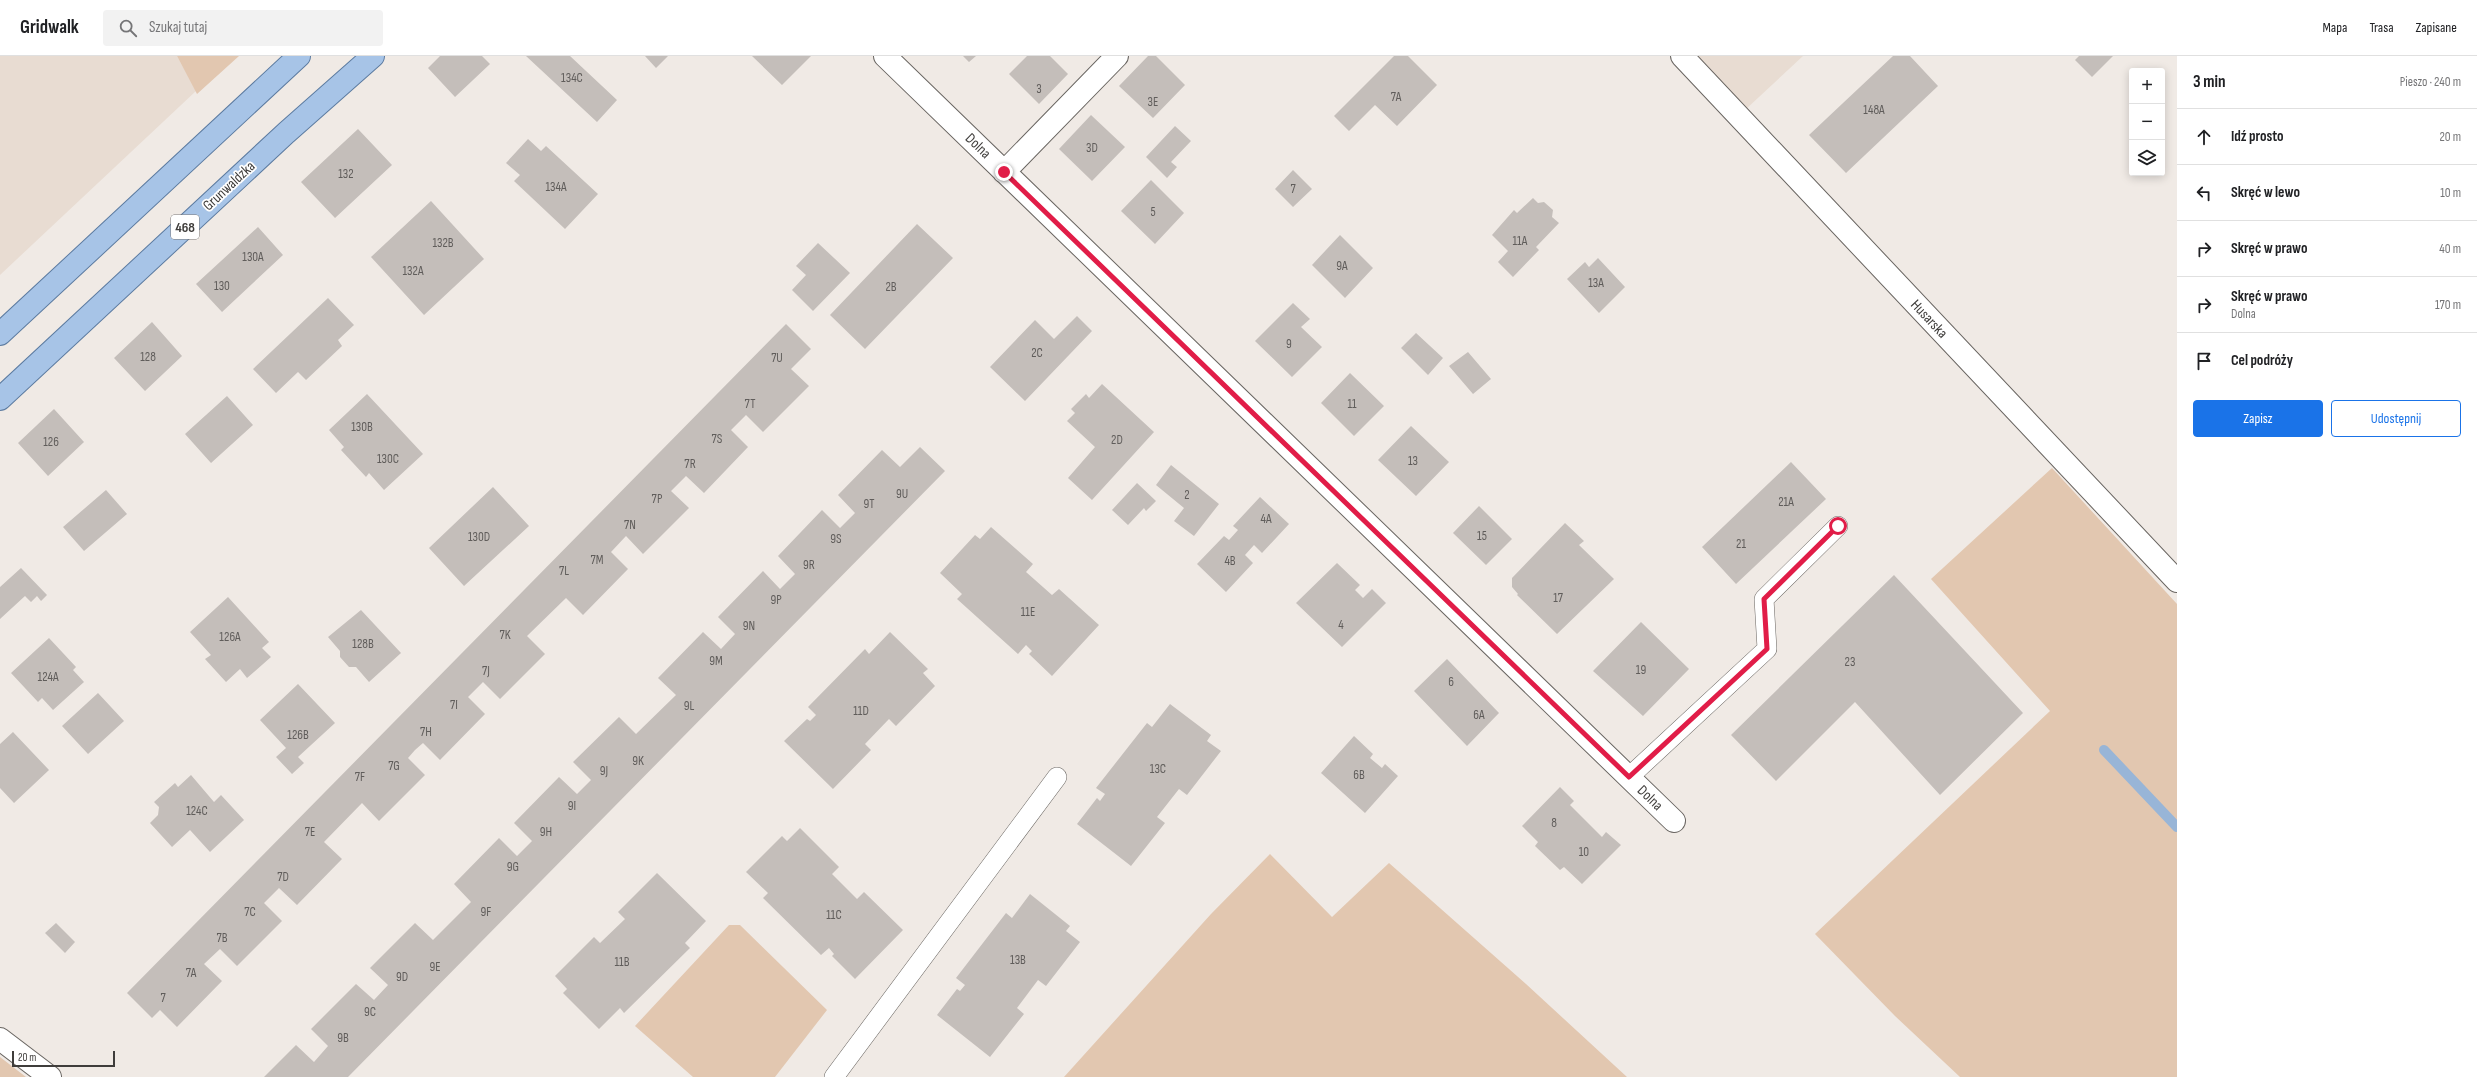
<!DOCTYPE html>
<html lang="pl">
<head>
<meta charset="utf-8">
<style>
	:root { --surface:#fff; --page:#f2f2f2; --text:#202124; --muted:#757577; --line:#e0e0e0; --accent:#1a73e8 }
	body { margin:0; font-family:"Sofia Sans Condensed",sans-serif; background:var(--page); color:var(--text) }
	.controls { position:absolute; right:12px; top:12px; display:grid; overflow:hidden; border-radius:4px; box-shadow:0 2px 10px #0003 }
	.controls button { width:36px; height:36px; display:grid; place-items:center; padding:0; border:0; border-bottom:1px solid var(--line); background:var(--surface); color:var(--text); font:20px sans-serif }
	.scale { position:absolute; left:12px; bottom:10px; width:103px; box-sizing:border-box; padding-left:4px; border:2px solid #3f3d3b; border-top:0; font-size:11px; line-height:14px; white-space:nowrap; color:#3f3d3b; -webkit-text-stroke:3px #fff; paint-order:stroke }
	.stop { position:absolute; width:12px; height:12px; margin:-9px; border:3px solid #e11d48; border-radius:50%; background:#fff }
	.stop.end { background:#e11d48; border-color:#fff; box-shadow:0 1px 4px #0008 }
	.list { margin:0; padding:0; list-style:none }
	h2 { display:flex; justify-content:space-between; align-items:center; height:52px; margin:0; padding:0 16px; font-size:17px }
	h2 small { font-size:13px; font-weight:400; color:var(--muted) }
	.list li { display:grid; grid-template-columns:26px 1fr auto; gap:12px; align-items:center; box-sizing:border-box; height:56px; padding:0 16px; border-top:1px solid var(--line) }
	.list b { display:block; font-size:15px; white-space:nowrap }
	.list p { margin:0; font-size:13px; white-space:nowrap; color:var(--muted) }
	.list em { font-size:13px; font-style:normal; color:var(--muted) }
	.actions { display:flex; gap:8px; padding:12px 16px }
	.actions a { flex:1; padding:9px 0; border:1px solid var(--accent); border-radius:4px; text-align:center; font-size:14px; color:var(--accent) }
	.actions .main { background:var(--accent); color:#fff }
	.icon { flex:none; width:22px; height:22px; fill:none; stroke:currentColor; stroke-width:2; stroke-linecap:round; stroke-linejoin:round }
	.map { position:relative; flex:none; width:2177px; height:1021px; overflow:hidden }
	header { display:flex; align-items:center; gap:24px; box-sizing:border-box; height:56px; padding:0 20px; background:var(--surface); border-bottom:1px solid var(--line) }
	header strong { font-size:19px }
	nav { display:flex; gap:22px; margin-inline-start:auto; font-size:14px }
	.search { width:280px; height:36px; background:var(--page); display:flex; align-items:center; gap:10px; box-sizing:border-box; padding:0 14px; border-radius:4px; color:var(--muted); font-size:15px }
	main { display:flex }
	aside { flex:1; background:var(--surface) }
	.map>svg:first-child { display:block }
</style>
</head>
<body>
<header>
<strong>Gridwalk</strong>
<div class="search"><svg class="icon" aria-label="search" viewBox="0 0 24 24"><circle cx="10" cy="10" r="6"/><path d="M15 15l6 6"/></svg>Szukaj tutaj</div>
<nav><a>Mapa</a><a>Trasa</a><a>Zapisane</a></nav>
</header>
<main>
<div class="map">
<svg width="2177" height="1021" viewBox="0 0 2177 1021">
	<rect width="100%" height="100%" fill="#f0eae5"/>
	<path fill="#e8dcd2" d="M0,0H177L196,35L0,219Z
		M1694,0H1803L1745,54Z"/>
	<path fill="#e2c7b0" d="M177,0H239L197,38Z
		M2052,412L2177,548V1021H1960L1895,960L1815,878L2050,655L1931,523Z
		M1270,798L1332,861L1389,807L1526,928L1627,1021H1064L1211,858Z
		M729,869H740L827,954L775,1021H693L635,970Z
		M0,1001L26,1021H0Z"/>
	<g fill="none" stroke-linecap="round" stroke-linejoin="round">
		<path stroke="#98b5d7" stroke-width="10" d="M2104,694L2177,771"/>
	</g>
	<path fill="#c4beba" d="M440,0H482L490,8L455,41L428,12Z
		M526,0H570L617,44L597,66Z
		M645,0H668L656,12Z
		M752,0H811L782,29Z
		M963,0H976L969,6Z
		M1027,0H1050L1068,18L1039,48L1009,18Z
		M1148,0H1156L1185,29L1153,62L1119,30Z
		M1394,0H1408L1437,29L1397,70L1375,49L1349,75L1334,60Z
		M1893,0H1910L1938,30L1846,117L1809,79Z
		M2079,0H2113L2092,21L2075,4Z
		M1091,59L1125,91L1092,125L1059,93Z
		M1175,70L1191,85L1171,106L1177,111L1167,122L1146,101Z
		M358,73L392,109L335,162L301,126Z
		M528,83L541,95L546,90L598,138L565,173L514,125L520,119L506,107Z
		M1293,114L1312,133L1293,151L1275,133Z
		M1151,124L1184,157L1155,188L1121,155Z
		M1533,142L1538,147L1544,146L1553,154L1552,161L1559,167L1536,191L1539,194L1513,221L1498,206L1508,195L1492,179L1514,154L1517,157Z
		M431,145L484,203L424,259L371,201Z
		M917,168L953,202L865,293L830,259Z
		M258,171L283,199L222,256L196,228Z
		M1340,179L1373,212L1345,242L1312,209Z
		M818,187L850,217L813,255L792,234L806,219L796,210Z
		M1598,202L1625,231L1599,257L1567,223L1585,206L1589,211Z
		M328,242L354,269L338,284L342,290L306,324L298,316L276,337L253,313Z
		M1293,247L1310,263L1301,271L1322,291L1292,321L1255,285Z
		M1077,260L1092,275L1025,345L990,311L1035,264L1054,283Z
		M152,266L182,300L145,335L114,302Z
		M786,268L811,293L791,313L809,330L763,376L746,359L731,374L748,391L704,437L686,420L671,435L689,452L643,498L626,480L611,496L628,513L583,559L566,542L527,580L545,598L500,643L483,626L468,641L485,658L440,704L423,687L415,694L408,702L425,719L379,765L362,747L324,786L342,803L297,849L279,832L264,847L282,865L237,910L220,893L204,908L222,925L177,971L160,954L152,962L127,937Z
		M1416,277L1443,302L1428,319L1401,292Z
		M1468,296L1491,323L1473,338L1449,310Z
		M1350,317L1384,350L1354,380L1321,347Z
		M1102,328L1154,376L1092,444L1068,422L1095,391L1067,365L1075,357L1071,353L1086,338L1089,342Z
		M367,338L423,398L384,434L369,417L366,421L341,394L344,391L329,374Z
		M227,340L253,369L211,407L185,378Z
		M54,353L84,386L48,420L18,387Z
		M1411,370L1449,406L1416,440L1378,404Z
		M920,391L945,415L348,1021H264L296,989L314,1006L328,990L311,973L356,928L374,944L388,929L370,912L415,867L433,884L471,846L454,828L499,782L517,800L532,785L514,767L559,721L577,738L591,724L573,706L619,661L636,678L676,639L658,622L703,576L721,593L735,578L718,561L763,515L780,533L795,518L778,500L822,454L840,472L855,457L838,439L882,394L900,411Z
		M1791,406L1826,443L1736,528L1702,491Z
		M1171,409L1219,448L1194,480L1174,465L1184,452L1156,429Z
		M1137,427L1156,445L1146,455L1144,452L1128,469L1112,454Z
		M493,431L529,470L464,530L429,492Z
		M106,434L127,458L84,495L63,471Z
		M1260,441L1289,468L1262,497L1254,489L1245,499L1253,507L1226,536L1197,508L1224,480L1229,484L1238,474L1233,470Z
		M1479,450L1512,483L1486,509L1453,477Z
		M1565,467L1584,485L1579,489L1614,523L1557,578L1517,539L1518,538L1512,531V522Z
		M991,471L1033,508L1026,516L1052,539L1059,533L1099,569L1052,620L1029,598L1032,595L1026,589L1018,598L957,543L962,538L940,517L975,479L980,483Z
		M1337,507L1360,529L1355,534L1363,542L1372,533L1386,547L1342,591L1296,547Z
		M21,512L47,539L41,545L37,540L31,546L25,540L0,563V531Z
		M1894,519L2023,657L1940,739L1855,646L1776,725L1731,679Z
		M228,541L269,586L262,592L271,601L247,622L240,613L226,626L205,603L211,599L190,576Z
		M361,554L401,597L369,626L356,611H349L340,601V595L328,581Z
		M1641,566L1689,613L1643,660L1593,615Z
		M890,576L928,613L923,617L935,630L896,670L889,663L865,688L871,694L833,733L784,685L807,663L810,665L816,659L808,651L865,593L869,598Z
		M49,582L76,611L73,614L84,626L53,654L42,642L38,646L11,617Z
		M1447,603L1499,657L1467,690L1414,635Z
		M298,628L335,667L298,701L304,707L292,718L276,701L286,692L260,664Z
		M98,637L124,665L88,698L62,670Z
		M1170,648L1211,679L1207,685L1221,695L1187,739L1179,733L1157,761L1165,767L1131,810L1077,768L1097,742L1100,745L1105,738L1096,732L1147,667L1152,671Z
		M13,676L49,714L14,747L0,732V688Z
		M1354,680L1373,698L1370,702L1382,712L1385,708L1398,720L1365,757L1321,717Z
		M191,719L214,746L221,739L244,764L210,796L190,774L172,791L150,767L158,759L159,751L154,746L175,727L178,731Z
		M1560,731L1574,745L1570,749L1602,781L1606,776L1621,789L1582,828L1564,811L1560,814L1535,790L1538,786L1522,770Z
		M800,772L839,811L832,818L857,843L864,836L903,874L855,923L832,900L834,898L829,892L821,899L763,842L768,837L746,816L782,780L787,785Z
		M657,817L706,865L685,887L690,892L624,957L620,952L599,973L563,937L567,933L555,920L594,881L600,887L625,863L618,856Z
		M1030,838L1070,870L1066,875L1080,886L1046,930L1038,924L1017,952L1024,958L990,1001L937,959L957,933L960,935L965,929L956,922L1006,857L1012,862Z
		M56,867L75,886L65,897L45,877Z"/>
	<g fill="none" stroke-linecap="round" stroke-linejoin="round">
		<defs>
			<path id="service" d="M1629,721L1767,593L1764,543L1838,470
				M834,1021L1057,721"/>
			<path id="minor" d="M885,0L1674,765
				M1682,0L2177,525
				M1004,116L1117,0
				M0,983L50,1021"/>
			<path id="primary" d="M0,278L299,0
				M0,343L286,77L373,0"/>
		</defs>
		<use href="#service" stroke="#696561" stroke-width="20"/>
		<use href="#minor" stroke="#696561" stroke-width="24"/>
		<use href="#primary" stroke="#5c7ba0" stroke-width="24"/>
		<use href="#service" stroke="#fff" stroke-width="19"/>
		<use href="#minor" stroke="#fff" stroke-width="22"/>
		<use href="#primary" stroke="#a7c4e7" stroke-width="22"/>
	</g>
	<g fill="none" stroke-linecap="round" stroke-linejoin="round">
		<path stroke="#e11d48" stroke-width="5" d="M1004,116L1629,721L1767,593L1764,543L1838,470"/>
	</g>
	<g text-anchor="middle" dominant-baseline="central" stroke-width="3.5" stroke-linejoin="round" paint-order="stroke">
		<g font-size="13" fill="#605d5b">
			<text x="572" y="22">134C</text>
			<text x="1039" y="33">3</text>
			<text x="1396" y="41">7A</text>
			<text x="1153" y="46">3E</text>
			<text x="1874" y="54">148A</text>
			<text x="1092" y="92">3D</text>
			<text x="346" y="118">132</text>
			<text x="556" y="131">134A</text>
			<text x="1293" y="133">7</text>
			<text x="1153" y="156">5</text>
			<text x="1520" y="185">11A</text>
			<text x="443" y="187">132B</text>
			<text x="253" y="201">130A</text>
			<text x="1342" y="210">9A</text>
			<text x="413" y="215">132A</text>
			<text x="1596" y="227">13A</text>
			<text x="222" y="230">130</text>
			<text x="891" y="231">2B</text>
			<text x="1289" y="288">9</text>
			<text x="1037" y="297">2C</text>
			<text x="148" y="301">128</text>
			<text x="777" y="302">7U</text>
			<text x="750" y="348">7T</text>
			<text x="1352" y="348">11</text>
			<text x="362" y="371">130B</text>
			<text x="717" y="383">7S</text>
			<text x="1117" y="384">2D</text>
			<text x="51" y="386">126</text>
			<text x="388" y="403">130C</text>
			<text x="1413" y="405">13</text>
			<text x="690" y="408">7R</text>
			<text x="902" y="438">9U</text>
			<text x="1187" y="439">2</text>
			<text x="657" y="443">7P</text>
			<text x="1786" y="446">21A</text>
			<text x="869" y="448">9T</text>
			<text x="1266" y="463">4A</text>
			<text x="630" y="469">7N</text>
			<text x="1482" y="480">15</text>
			<text x="479" y="481">130D</text>
			<text x="836" y="483">9S</text>
			<text x="1741" y="488">21</text>
			<text x="597" y="504">7M</text>
			<text x="1230" y="505">4B</text>
			<text x="809" y="509">9R</text>
			<text x="564" y="515">7L</text>
			<text x="1558" y="542">17</text>
			<text x="776" y="544">9P</text>
			<text x="1028" y="556">11E</text>
			<text x="1341" y="569">4</text>
			<text x="749" y="570">9N</text>
			<text x="505" y="579">7K</text>
			<text x="230" y="581">126A</text>
			<text x="363" y="588">128B</text>
			<text x="716" y="605">9M</text>
			<text x="1850" y="606">23</text>
			<text x="1641" y="614">19</text>
			<text x="486" y="615">7J</text>
			<text x="48" y="621">124A</text>
			<text x="1451" y="626">6</text>
			<text x="454" y="649">7I</text>
			<text x="689" y="650">9L</text>
			<text x="861" y="655">11D</text>
			<text x="1479" y="659">6A</text>
			<text x="426" y="676">7H</text>
			<text x="298" y="679">126B</text>
			<text x="638" y="705">9K</text>
			<text x="394" y="710">7G</text>
			<text x="1158" y="713">13C</text>
			<text x="604" y="715">9J</text>
			<text x="1359" y="719">6B</text>
			<text x="360" y="721">7F</text>
			<text x="572" y="750">9I</text>
			<text x="197" y="755">124C</text>
			<text x="1554" y="767">8</text>
			<text x="310" y="776">7E</text>
			<text x="546" y="776">9H</text>
			<text x="1584" y="796">10</text>
			<text x="513" y="811">9G</text>
			<text x="283" y="821">7D</text>
			<text x="250" y="856">7C</text>
			<text x="486" y="856">9F</text>
			<text x="834" y="859">11C</text>
			<text x="222" y="882">7B</text>
			<text x="1018" y="904">13B</text>
			<text x="622" y="906">11B</text>
			<text x="435" y="911">9E</text>
			<text x="191" y="917">7A</text>
			<text x="402" y="921">9D</text>
			<text x="163" y="942">7</text>
			<text x="370" y="956">9C</text>
			<text x="343" y="982">9B</text>
		</g>
		<rect fill="#fff" stroke="#797776" stroke-width="1" x="171" y="159" width="28" height="24" rx="3"/>
		<g font-size="14" font-weight="bold" fill="#3f3d3b">
			<text x="185" y="171">468</text>
		</g>
		<g font-size="15" fill="#3f3d3b" stroke="#fff">
			<text transform="translate(978 90) rotate(44)">Dolna</text>
			<text transform="translate(229 130) rotate(-43)">Grunwaldzka</text>
			<text transform="translate(1929 263) rotate(47)">Husarska</text>
			<text transform="translate(1650 742) rotate(44)">Dolna</text>
		</g>
	</g>
</svg>
<div class="controls">
<button>+</button>
<button>−</button>
<button><svg class="icon" aria-label="layers" viewBox="0 0 24 24"><path d="M12 4l9 5-9 5-9-5zM3 14l9 5 9-5"/></svg></button>
</div>
<div class="scale">20 m</div>
<div class="stop" style="left:1838px;top:470px"></div>
<div class="stop end" style="left:1004px;top:116px"></div>
</div>
<aside>
<h2>3 min<small>Pieszo · 240 m</small></h2>
<ul class="list">
<li><svg class="icon" aria-label="ahead" viewBox="0 0 24 24"><path d="M12 20V5M6 11l6-6 6 6"/></svg><div><b>Idź prosto</b></div><em>20 m</em></li>
<li><svg class="icon" aria-label="left" viewBox="0 0 24 24"><path d="M17 20v-9H6M10 6l-5 5 5 5"/></svg><div><b>Skręć w lewo</b></div><em>10 m</em></li>
<li><svg class="icon" aria-label="right" viewBox="0 0 24 24"><path d="M7 20v-9h11M14 6l5 5-5 5"/></svg><div><b>Skręć w prawo</b></div><em>40 m</em></li>
<li><svg class="icon" aria-label="right" viewBox="0 0 24 24"><path d="M7 20v-9h11M14 6l5 5-5 5"/></svg><div><b>Skręć w prawo</b><p>Dolna</p></div><em>170 m</em></li>
<li><svg class="icon" aria-label="arrive" viewBox="0 0 24 24"><path d="M6 21V4h12l-3 4 3 4H6"/></svg><div><b>Cel podróży</b></div></li>
</ul>
<div class="actions"><a class="main">Zapisz</a><a>Udostępnij</a></div>
</aside>
</main>
</body>
</html>
